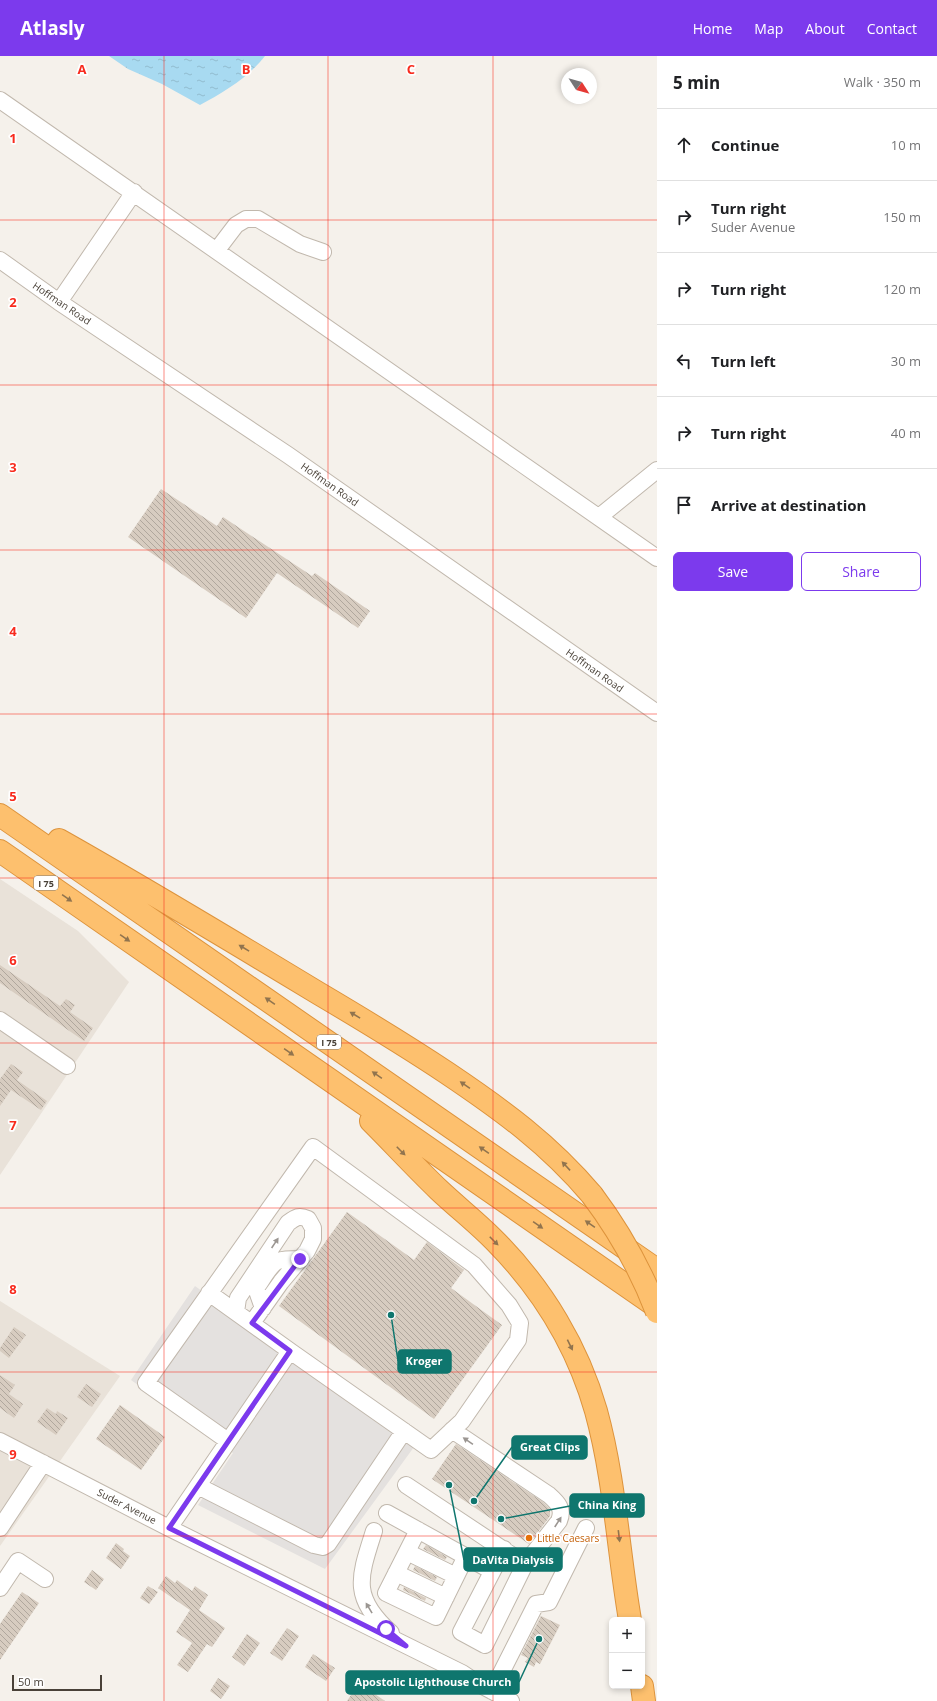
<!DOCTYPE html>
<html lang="en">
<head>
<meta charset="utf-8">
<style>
	:root { --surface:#fff; --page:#f6f6f6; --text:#202124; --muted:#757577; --line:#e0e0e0; --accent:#7c3aed }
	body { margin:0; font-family:"Open Sans",sans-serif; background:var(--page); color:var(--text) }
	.controls { position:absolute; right:12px; bottom:12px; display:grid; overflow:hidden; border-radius:6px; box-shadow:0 2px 6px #0003 }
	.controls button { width:36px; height:36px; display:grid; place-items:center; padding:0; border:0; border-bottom:1px solid var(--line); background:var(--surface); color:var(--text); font:20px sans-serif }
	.compass { position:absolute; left:561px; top:12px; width:36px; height:36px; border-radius:50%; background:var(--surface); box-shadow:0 2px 6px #0003; rotate:126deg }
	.scale { position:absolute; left:12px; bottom:10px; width:90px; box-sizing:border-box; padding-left:4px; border:2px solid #494138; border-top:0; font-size:11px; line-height:14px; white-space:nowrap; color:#494138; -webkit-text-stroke:3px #fff; paint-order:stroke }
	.stop { position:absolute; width:12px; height:12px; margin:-9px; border:3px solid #7c3aed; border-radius:50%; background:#fff }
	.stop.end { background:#7c3aed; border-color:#fff; box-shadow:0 1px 4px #0008 }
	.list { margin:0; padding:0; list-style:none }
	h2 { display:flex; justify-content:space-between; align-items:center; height:52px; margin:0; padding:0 16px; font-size:17px }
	h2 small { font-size:13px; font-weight:400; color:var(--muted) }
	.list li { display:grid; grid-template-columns:26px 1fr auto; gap:12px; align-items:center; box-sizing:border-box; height:72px; padding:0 16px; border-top:1px solid var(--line) }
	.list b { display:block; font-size:15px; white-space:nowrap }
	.list p { margin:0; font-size:13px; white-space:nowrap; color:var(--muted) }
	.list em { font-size:13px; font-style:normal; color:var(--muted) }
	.actions { display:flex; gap:8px; padding:12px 16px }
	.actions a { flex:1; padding:9px 0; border:1px solid var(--accent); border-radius:6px; text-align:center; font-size:14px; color:var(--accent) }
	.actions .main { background:var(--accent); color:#fff }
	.icon { flex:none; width:22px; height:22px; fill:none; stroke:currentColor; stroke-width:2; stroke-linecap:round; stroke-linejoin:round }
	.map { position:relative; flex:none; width:657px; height:1645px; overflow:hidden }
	header { display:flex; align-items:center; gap:24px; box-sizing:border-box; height:56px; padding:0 20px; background:var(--accent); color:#fff }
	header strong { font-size:19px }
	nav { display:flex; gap:22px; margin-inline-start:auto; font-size:14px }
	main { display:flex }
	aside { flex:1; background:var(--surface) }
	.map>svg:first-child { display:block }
</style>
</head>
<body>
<header>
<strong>Atlasly</strong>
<nav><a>Home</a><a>Map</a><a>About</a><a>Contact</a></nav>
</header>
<main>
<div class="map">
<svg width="657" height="1645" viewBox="0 0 657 1645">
	<defs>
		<pattern id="water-ripples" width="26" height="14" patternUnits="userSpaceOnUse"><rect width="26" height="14" fill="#a8daf1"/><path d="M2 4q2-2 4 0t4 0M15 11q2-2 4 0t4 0" fill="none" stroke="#92bccf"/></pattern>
		<pattern id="building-back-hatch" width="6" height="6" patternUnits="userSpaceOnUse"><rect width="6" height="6" fill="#d7ccc0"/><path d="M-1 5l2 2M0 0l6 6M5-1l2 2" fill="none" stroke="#b0a79d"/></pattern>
	</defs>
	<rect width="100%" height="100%" fill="#f5f1eb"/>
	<path fill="#e9e2d9" d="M0,823L78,875L129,926L0,1119Z
		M0,1245L120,1320L0,1490Z"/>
	<path fill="#e4e1df" d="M195,1230L414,1391L325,1513L198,1449L233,1397L131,1324Z"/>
	<path fill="url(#water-ripples)" d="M109,0H265C249,21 223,37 200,49L162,28L128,13Z"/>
	<path fill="url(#building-back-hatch)" d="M161,433L217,470L223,461L312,520L315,517L370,555L358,572L277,517L246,562L128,481Z
		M0,909L60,950L66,943L75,949L70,956L93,972L84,985L0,927Z
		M11,1008L23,1016L17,1024L47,1045L41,1054L11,1034L0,1050V1023Z
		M347,1156L414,1204L427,1186L464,1214L451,1232L502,1269L434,1363L279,1250Z
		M14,1271L26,1279L9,1302L0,1295V1292Z
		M0,1319L15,1329L9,1338L23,1348L14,1362L0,1352Z
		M86,1328L101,1338L92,1351L77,1341Z
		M120,1349L165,1381L141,1414L96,1383Z
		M47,1352L56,1358L57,1355L68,1362L56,1379L37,1366Z
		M456,1388L543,1446L550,1453V1460L529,1488L432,1423Z
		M116,1487L124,1493L123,1495L130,1500L121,1513L106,1502Z
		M426,1489L447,1501L445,1504L423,1493Z
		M415,1510L437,1521L435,1525L413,1514Z
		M92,1514L104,1523L96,1534L84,1526Z
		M166,1520L175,1527L177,1524L192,1535L195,1530L208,1539L199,1554L225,1572L212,1591L207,1588L188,1616L177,1609L192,1587L176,1576L190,1554L158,1532Z
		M148,1530L158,1536L149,1548L140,1542Z
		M404,1531L426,1542L425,1545L403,1534Z
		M22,1536L39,1547L0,1604V1568Z
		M541,1560L560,1569L540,1608L536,1606L534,1611L525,1606L528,1602L521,1599Z
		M287,1572L299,1580L282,1605L270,1597Z
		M247,1578L260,1587L244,1610L232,1601Z
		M313,1598L335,1612L326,1625L305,1611Z
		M218,1622L230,1630L221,1643L210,1635Z
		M359,1627L385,1645H347Z"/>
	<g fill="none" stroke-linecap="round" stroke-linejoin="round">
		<defs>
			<path id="minor" d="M0,44L657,502
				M217,194L236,169L246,163H258L300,188L323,196
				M0,204L59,246L288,399L657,657
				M59,246L134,136
				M599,461L657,414
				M0,964L67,1010
				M209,1237L290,1295
				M263,1252L256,1232C262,1225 269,1209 278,1205C284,1203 293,1203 300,1203
				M236,1256L238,1242L288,1167C296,1161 299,1159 308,1163L313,1172V1183L307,1195L281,1226L252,1267
				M452,1374L549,1439C558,1447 564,1453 559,1465L525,1508L485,1589L461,1576L504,1493
				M0,1385L169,1472L462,1617L477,1627L511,1645
				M406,1429L525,1508
				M198,1430L314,1489L323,1491L328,1488L404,1375
				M387,1457L492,1515
				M0,1472L43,1407
				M169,1472L290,1295L431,1394L462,1365L518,1284L520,1267L509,1249L474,1209L313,1091L146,1327L228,1385
				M418,1474L386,1537L436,1561L466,1500
				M374,1475C359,1522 351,1541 391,1577
				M407,1496L456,1520
				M396,1517L446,1541
				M0,1532L18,1505L45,1523
				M492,1635L536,1548L549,1546L586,1472"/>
			<path id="highway" d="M0,759L657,1214
				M59,784C146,833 232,885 318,937C362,963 405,989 447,1017C502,1054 549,1088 592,1139
				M0,795L657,1251
				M371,1065C394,1088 416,1112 439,1134C458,1152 479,1168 497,1187C543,1234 578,1292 596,1355C615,1424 618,1494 630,1564
				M642,1630L644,1645"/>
		</defs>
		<use href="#minor" stroke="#c1b8ad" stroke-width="18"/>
		<use href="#highway" stroke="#dd933c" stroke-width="24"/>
		<use href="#minor" stroke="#fff" stroke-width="16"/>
		<use href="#highway" stroke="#fdc06e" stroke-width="22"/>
		<defs>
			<path id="highway-bridge" d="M592,1139C619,1175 641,1214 657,1256"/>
		</defs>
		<use href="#highway-bridge" stroke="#dd933c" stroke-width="24" stroke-linecap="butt"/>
		<use href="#highway-bridge" stroke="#fdc06e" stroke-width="22"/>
	</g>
	<defs><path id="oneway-solid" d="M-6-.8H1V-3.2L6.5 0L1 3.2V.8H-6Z"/></defs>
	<g fill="#91744e">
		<use href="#oneway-solid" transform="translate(67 842) rotate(35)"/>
		<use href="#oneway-solid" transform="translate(125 882) rotate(35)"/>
		<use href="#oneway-solid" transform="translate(244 892) rotate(-149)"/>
		<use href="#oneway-solid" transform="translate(270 945) rotate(-145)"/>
		<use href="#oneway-solid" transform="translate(355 959) rotate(-149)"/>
		<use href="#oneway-solid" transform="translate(289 996) rotate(35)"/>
		<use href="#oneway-solid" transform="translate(377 1019) rotate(-145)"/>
		<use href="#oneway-solid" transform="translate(465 1029) rotate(-146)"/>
		<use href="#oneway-solid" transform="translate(484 1094) rotate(-145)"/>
		<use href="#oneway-solid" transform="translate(401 1095) rotate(45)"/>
		<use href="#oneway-solid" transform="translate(566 1110) rotate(-133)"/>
		<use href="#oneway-solid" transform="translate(590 1168) rotate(-145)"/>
		<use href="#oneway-solid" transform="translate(538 1169) rotate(35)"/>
		<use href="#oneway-solid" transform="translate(494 1185) rotate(45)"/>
		<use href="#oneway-solid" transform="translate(570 1289) rotate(64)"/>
		<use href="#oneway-solid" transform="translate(619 1480) rotate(83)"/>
	</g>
	<g fill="#9b9692">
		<use href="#oneway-solid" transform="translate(275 1187) rotate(-56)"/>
		<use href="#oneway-solid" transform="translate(468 1385) rotate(-146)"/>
		<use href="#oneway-solid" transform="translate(558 1466) rotate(-57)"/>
		<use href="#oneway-solid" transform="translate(369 1552) rotate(-121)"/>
	</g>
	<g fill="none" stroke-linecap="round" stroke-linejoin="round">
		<path stroke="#7c3aed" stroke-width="5" d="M300,1203L252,1267L290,1295L169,1472L406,1590L386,1573"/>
	</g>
	<path fill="none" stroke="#f82b1e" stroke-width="1" stroke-opacity="0.55" d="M164,0V1645M328,0V1645M493,0V1645M0,164H657M0,329H657M0,494H657M0,658H657M0,822H657M0,987H657M0,1152H657M0,1316H657M0,1480H657"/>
	<circle fill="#e8710a" stroke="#fff" stroke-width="1.5" cx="529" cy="1482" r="4"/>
	<g text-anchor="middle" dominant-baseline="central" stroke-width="3.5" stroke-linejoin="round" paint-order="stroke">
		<g fill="#fff" stroke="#807a74" stroke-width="1">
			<rect x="34" y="820" width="24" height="14" rx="3"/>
			<rect x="317" y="979" width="24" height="14" rx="3"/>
		</g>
		<g font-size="9" font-weight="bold" fill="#494138">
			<text x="46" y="827">I 75</text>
			<text x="329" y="986">I 75</text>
		</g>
		<g font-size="10" fill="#494138" stroke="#fff">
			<text transform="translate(62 247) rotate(34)">Hoffman Road</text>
			<text transform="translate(330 428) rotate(35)">Hoffman Road</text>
			<text transform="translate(595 614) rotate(35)">Hoffman Road</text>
			<text transform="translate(127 1450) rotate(27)">Suder Avenue</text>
		</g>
		<g font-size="10" fill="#c56008" stroke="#fff" text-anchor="start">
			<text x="537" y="1482">Little Caesars</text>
		</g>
	</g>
	<g font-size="13" text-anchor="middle" font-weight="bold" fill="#f82b1e" stroke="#fff" stroke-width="3.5" stroke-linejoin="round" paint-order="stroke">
		<text x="82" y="18">A</text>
		<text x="246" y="18">B</text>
		<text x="411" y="18">C</text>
		<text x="13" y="87">1</text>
		<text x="13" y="251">2</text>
		<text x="13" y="416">3</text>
		<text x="13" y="580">4</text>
		<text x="13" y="745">5</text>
		<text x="13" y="909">6</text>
		<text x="13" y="1074">7</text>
		<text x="13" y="1238">8</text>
		<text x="13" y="1403">9</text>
	</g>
	<path fill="none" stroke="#0f766e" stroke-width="1.5" d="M391 1259L398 1305M474 1445L512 1391M501 1463L570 1450M449 1429L464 1504M539 1583L519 1626"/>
	<g fill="#0f766e" stroke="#fff" stroke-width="1.5">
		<circle cx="391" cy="1259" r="4"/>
		<circle cx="474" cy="1445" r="4"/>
		<circle cx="501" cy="1463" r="4"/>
		<circle cx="449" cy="1429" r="4"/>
		<circle cx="539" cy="1583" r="4"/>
	</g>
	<g fill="#0f766e" stroke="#0f766e" stroke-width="1.5">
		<rect x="398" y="1294" width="53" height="23" rx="4"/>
		<rect x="512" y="1380" width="75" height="23" rx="4"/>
		<rect x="570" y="1438" width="74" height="23" rx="4"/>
		<rect x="464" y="1492" width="98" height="23" rx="4"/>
		<rect x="346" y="1615" width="173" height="23" rx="4"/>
	</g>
	<g font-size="11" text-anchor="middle" font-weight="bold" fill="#fff">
		<text x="424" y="1309">Kroger</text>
		<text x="550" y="1395">Great Clips</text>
		<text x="607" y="1453">China King</text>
		<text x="513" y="1508">DaVita Dialysis</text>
		<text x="433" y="1630">Apostolic Lighthouse Church</text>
	</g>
</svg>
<div class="controls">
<button>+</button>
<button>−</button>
</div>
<svg class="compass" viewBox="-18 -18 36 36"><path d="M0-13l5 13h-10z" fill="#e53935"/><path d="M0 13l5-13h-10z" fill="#757577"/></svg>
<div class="scale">50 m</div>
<div class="stop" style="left:386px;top:1573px"></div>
<div class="stop end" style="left:300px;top:1203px"></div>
</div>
<aside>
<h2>5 min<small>Walk · 350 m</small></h2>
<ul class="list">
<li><svg class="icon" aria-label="ahead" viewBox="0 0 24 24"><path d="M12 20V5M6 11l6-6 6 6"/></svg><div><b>Continue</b></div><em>10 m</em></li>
<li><svg class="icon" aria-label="right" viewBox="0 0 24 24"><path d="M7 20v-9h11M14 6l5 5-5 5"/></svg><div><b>Turn right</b><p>Suder Avenue</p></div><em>150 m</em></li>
<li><svg class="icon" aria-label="right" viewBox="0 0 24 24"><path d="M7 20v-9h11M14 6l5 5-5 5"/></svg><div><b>Turn right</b></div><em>120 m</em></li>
<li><svg class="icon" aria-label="left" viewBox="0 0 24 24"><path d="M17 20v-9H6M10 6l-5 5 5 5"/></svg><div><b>Turn left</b></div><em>30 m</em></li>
<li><svg class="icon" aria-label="right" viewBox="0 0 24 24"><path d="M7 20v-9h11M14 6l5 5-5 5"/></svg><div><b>Turn right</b></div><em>40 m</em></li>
<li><svg class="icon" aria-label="arrive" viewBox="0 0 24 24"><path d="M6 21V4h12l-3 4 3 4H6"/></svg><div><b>Arrive at destination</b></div></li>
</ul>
<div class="actions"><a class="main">Save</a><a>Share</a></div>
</aside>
</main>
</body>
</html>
